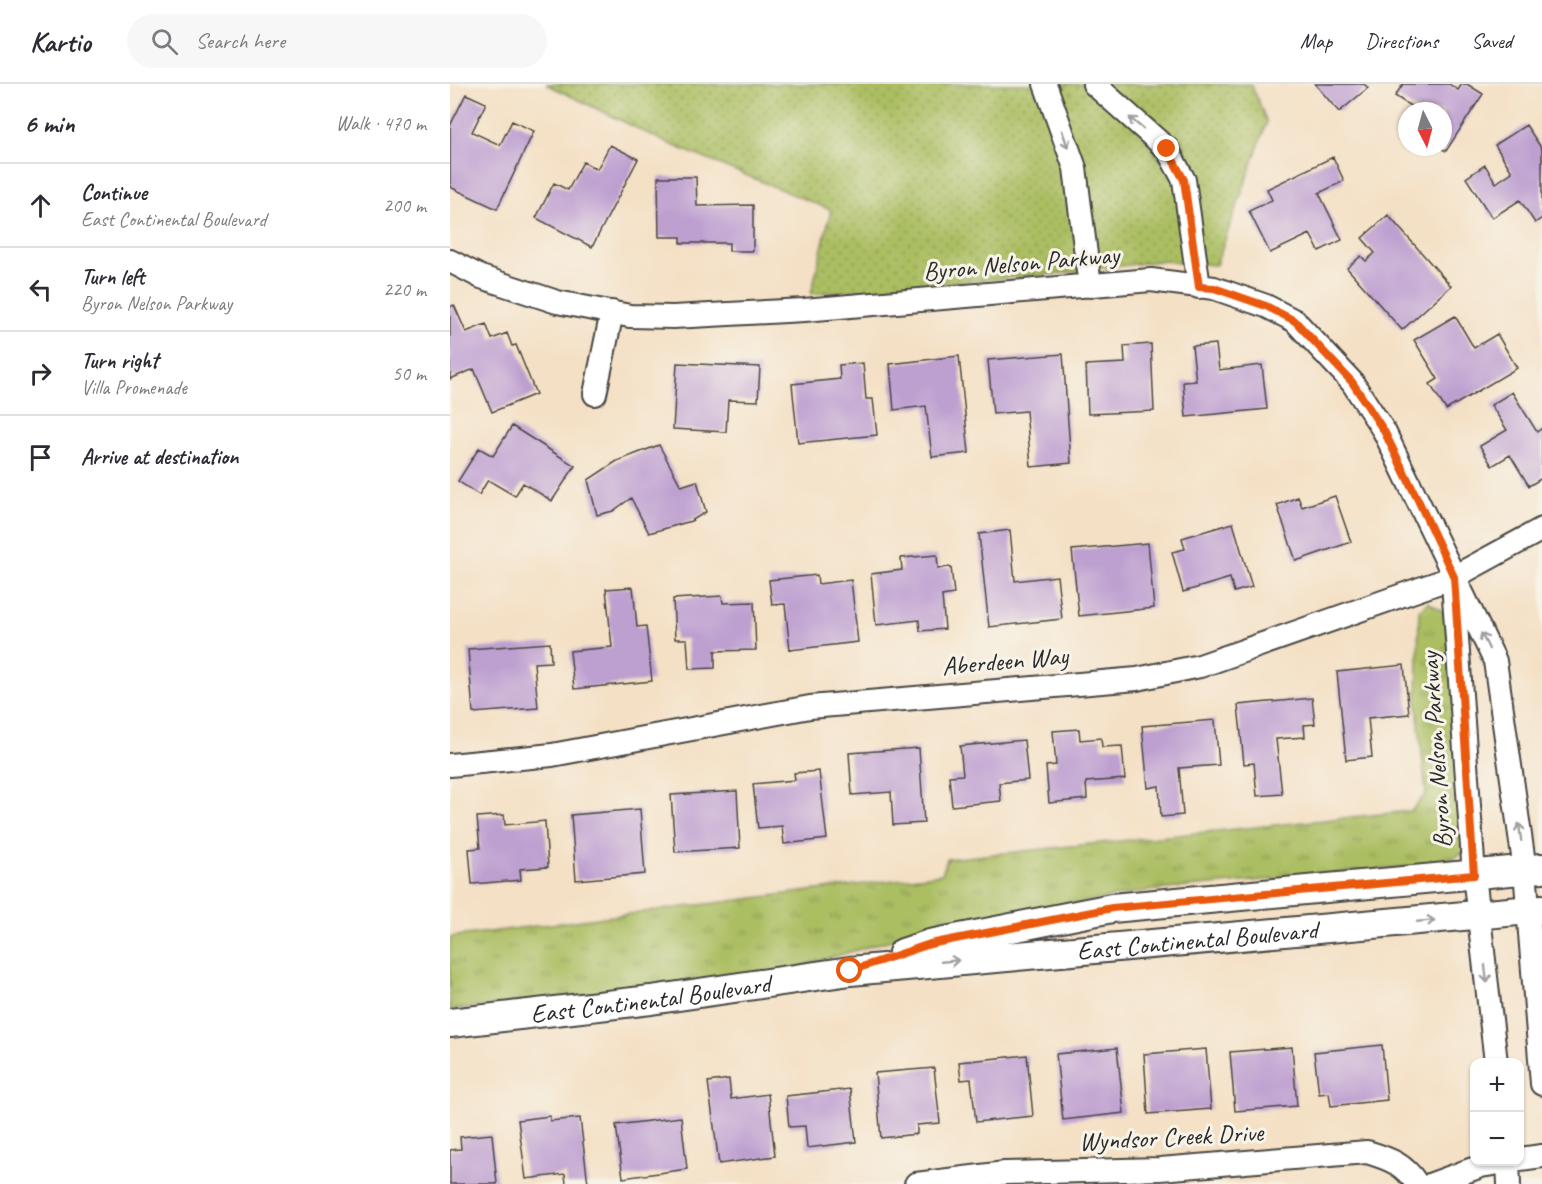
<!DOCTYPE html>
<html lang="en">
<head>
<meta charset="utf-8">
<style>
	:root { --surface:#fff; --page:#f7f7f7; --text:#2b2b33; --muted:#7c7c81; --line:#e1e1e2 }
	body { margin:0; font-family:Caveat,sans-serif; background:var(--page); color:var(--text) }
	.controls { position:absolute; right:18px; bottom:18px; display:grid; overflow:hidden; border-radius:12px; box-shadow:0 2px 4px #0004 }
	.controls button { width:54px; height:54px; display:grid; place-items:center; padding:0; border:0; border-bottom:2px solid var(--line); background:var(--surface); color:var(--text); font:30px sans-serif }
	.compass { position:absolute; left:948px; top:18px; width:54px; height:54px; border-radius:50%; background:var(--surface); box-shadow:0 2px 4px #0004; rotate:174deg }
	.stop { position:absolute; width:18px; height:18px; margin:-14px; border:4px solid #ea580c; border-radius:50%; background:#fff }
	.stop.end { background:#ea580c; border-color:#fff; box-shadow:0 2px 6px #0008 }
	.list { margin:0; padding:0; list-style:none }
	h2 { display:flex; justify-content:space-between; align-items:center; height:78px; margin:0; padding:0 24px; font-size:26px }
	h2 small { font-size:20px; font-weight:400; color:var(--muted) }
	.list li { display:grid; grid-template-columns:39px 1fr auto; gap:18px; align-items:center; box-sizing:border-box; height:84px; padding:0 24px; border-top:2px solid var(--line) }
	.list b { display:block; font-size:22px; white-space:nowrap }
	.list p { margin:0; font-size:20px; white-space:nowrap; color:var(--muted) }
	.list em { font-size:20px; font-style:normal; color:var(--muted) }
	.icon { flex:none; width:33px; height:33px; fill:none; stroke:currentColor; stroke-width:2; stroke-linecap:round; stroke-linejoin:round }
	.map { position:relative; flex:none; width:1092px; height:1100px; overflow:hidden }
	header { display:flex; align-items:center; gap:36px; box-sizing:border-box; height:84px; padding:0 30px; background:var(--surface); border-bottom:2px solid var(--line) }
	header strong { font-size:28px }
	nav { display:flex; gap:33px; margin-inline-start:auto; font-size:21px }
	.search { width:420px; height:54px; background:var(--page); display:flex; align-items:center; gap:15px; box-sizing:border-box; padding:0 21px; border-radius:33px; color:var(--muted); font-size:22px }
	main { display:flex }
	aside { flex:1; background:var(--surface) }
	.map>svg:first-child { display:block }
</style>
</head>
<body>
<header>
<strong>Kartio</strong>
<div class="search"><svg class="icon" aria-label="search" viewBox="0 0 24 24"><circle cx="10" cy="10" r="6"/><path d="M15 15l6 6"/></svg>Search here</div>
<nav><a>Map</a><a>Directions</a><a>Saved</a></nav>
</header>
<main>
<aside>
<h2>6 min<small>Walk · 470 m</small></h2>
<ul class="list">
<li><svg class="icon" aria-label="ahead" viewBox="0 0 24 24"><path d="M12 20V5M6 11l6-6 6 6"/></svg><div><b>Continue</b><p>East Continental Boulevard</p></div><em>200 m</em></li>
<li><svg class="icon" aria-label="left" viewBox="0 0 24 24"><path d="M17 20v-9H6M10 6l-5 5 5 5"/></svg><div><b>Turn left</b><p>Byron Nelson Parkway</p></div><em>220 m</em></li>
<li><svg class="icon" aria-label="right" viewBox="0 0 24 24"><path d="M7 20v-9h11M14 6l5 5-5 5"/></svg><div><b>Turn right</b><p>Villa Promenade</p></div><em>50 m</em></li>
<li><svg class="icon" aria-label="arrive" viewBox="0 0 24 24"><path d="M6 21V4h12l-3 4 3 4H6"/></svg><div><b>Arrive at destination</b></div></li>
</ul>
</aside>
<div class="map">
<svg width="1092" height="1100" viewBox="0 0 1092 1100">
	<defs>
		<pattern id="grass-dots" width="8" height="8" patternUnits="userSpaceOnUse" patternTransform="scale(1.5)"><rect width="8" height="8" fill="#abbe62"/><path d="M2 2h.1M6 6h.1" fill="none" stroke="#8b9b51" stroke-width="1.8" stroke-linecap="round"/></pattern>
		<pattern id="park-tufts" width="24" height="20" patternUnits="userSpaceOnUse" patternTransform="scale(1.5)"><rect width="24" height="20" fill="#abbe62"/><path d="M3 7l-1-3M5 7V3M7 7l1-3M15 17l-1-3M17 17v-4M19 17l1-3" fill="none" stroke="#8b9b51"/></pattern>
	</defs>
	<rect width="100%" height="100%" fill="#f7f3e8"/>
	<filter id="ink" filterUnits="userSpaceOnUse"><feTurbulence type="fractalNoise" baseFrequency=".0167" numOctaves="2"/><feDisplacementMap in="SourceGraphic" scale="12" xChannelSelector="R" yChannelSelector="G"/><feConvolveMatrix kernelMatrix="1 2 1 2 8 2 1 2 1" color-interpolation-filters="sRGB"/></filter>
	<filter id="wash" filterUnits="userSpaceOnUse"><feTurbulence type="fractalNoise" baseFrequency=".008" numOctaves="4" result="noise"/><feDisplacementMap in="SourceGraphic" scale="24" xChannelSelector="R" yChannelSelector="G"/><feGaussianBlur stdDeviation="1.35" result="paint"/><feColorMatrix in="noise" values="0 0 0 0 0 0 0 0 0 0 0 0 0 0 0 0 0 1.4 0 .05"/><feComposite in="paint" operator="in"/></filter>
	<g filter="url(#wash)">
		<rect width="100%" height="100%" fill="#f4e0c5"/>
		<path fill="url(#grass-dots)" stroke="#6b7446" stroke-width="1.5" d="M96,0H801L817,38L766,181L710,177L608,190L361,210L381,126L217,59Z"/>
		<path fill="url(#park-tufts)" stroke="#6b7446" stroke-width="1.5" d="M978,518L997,530L1017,766L996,779L696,807L465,849L332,888L0,926V853L492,790L497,775L961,727L976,710L967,622L969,526Z"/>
		<g id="blocks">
			<path fill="#bd9fd0" d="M865,0H914L918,4L889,28Z
				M953,0H999L1008,6L1012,0H1017L1033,10L996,67L989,63H993V27H968L945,12Z
				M16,10L36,19L22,48L50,61L62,37L84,47L47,125L0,103V42Z
				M1076,41L1092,65V134L1085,139L1070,116L1042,134L1016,94L1035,81L1046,99L1062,88L1045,61Z
				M160,61L188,75L142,163L86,134L104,99L118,106L133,78L147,85Z
				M883,73L894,97L869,109L892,156L869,167L860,150L820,169L799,127L822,116L817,105Z
				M208,93H246L247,122L303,121V167H279V159H231V153H209Z
				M938,131L1001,202L952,246L897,184L911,172L916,177L925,169L912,154Z
				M4,221L16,248L36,240L42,255L57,249L62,262L66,261L86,310L42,328L24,285L0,295V223Z
				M1005,232L1024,264L1047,250L1067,284L996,326L980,300L988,295L964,256Z
				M701,260L704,327L638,330L636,281L675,279L674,262Z
				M766,260L769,286L812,281L817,325L736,333L733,298L746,297L742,262Z
				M613,270L621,379L581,383L576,327L543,330L538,276Z
				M509,272L519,369L482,373L476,322L444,326L440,280Z
				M227,279L310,283L308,317L278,316L276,348L223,345Z
				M413,279L416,315H423L427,351L348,359L342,300L390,295L389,281Z
				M1062,308L1087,348L1092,344V394L1079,402L1060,371L1042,382L1030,362L1057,346L1041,321Z
				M62,342L125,382L102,417L73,399L65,412L38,396L29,411L8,397L29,364L43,372Z
				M209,361L231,402L247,397L256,428L241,437L199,449L181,414L163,427L147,431L138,396L167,377Z
				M885,412L901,458L846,477L827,421L848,413L852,423Z
				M783,439L802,503L784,508L780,494L733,508L722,468L735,465L732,454Z
				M560,446L565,497L607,492L612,535L539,543L529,450Z
				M698,459L704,524L629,532L622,466Z
				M487,471L488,484L501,483L504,510L492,512L495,545L470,547L469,536L426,541L421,490L452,486L451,474Z
				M367,491L368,500L401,496L408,558L340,566L335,520L322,521L319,496Z
				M183,503L187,543L196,542L202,597L124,605L120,567L162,563L156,505Z
				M272,512L273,519L304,518L306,566L265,567V584L239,585L237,555H225L223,515Z
				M100,559L101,578L84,579L88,624L23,629L18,565Z
				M954,581L959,630L918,634L922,673L896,676L887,588Z
				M862,614L865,640L854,641L855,653L826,655L832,710L807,712L804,679L794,680L788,621Z
				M765,636L769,681L729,684L733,731L711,733L709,702L698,704L692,642Z
				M629,645L630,656L651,654L652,663L672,662L675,695L636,698L637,715L599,719L596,682L606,681L603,647Z
				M574,656L578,696L549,699L551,717L502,722L499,692L513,691L510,662Z
				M469,664L474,739L443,741L441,708L402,711L399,669Z
				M369,687L377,755L334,760L332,742L308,744L303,700L345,696L344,689Z
				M287,707L290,764L225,768L221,711Z
				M190,725L195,790L126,796L121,731Z
				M54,731L55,741L95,737L98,783L70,785L71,796L22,800L19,765L30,764L27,733Z
				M932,961L937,1016L881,1022L879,1009L869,1010L864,968Z
				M842,963L847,1022L785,1027L780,968Z
				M667,964L674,1029L613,1036L606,970Z
				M756,965L761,1025L698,1030L694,970Z
				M577,971L583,1032L526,1038L521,995L511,996L509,978Z
				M484,984L490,1039L467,1041V1050L431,1054L425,989Z
				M279,995L281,1015L318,1010L325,1072L269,1080L258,998Z
				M400,1005L406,1058L357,1064L355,1042L339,1043L336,1012Z
				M100,1032V1037L130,1034L138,1100H116L115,1090L76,1095L68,1036Z
				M231,1033L237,1085L173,1094L166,1041Z
				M42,1050L47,1100H0V1066L11,1065L10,1053Z"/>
		</g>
	</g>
	<g filter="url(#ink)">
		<use href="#blocks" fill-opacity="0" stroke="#494642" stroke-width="1.5"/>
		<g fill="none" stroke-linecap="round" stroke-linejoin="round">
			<defs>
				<path id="minor" d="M595,0L625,84L640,202
					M644,0L717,65L734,96L749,203
					M0,177L31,193L107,218L180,232L223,233L354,226L701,196L764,204L816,222L845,237L902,298L934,347L1045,577L1075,786L1092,1000
					M145,310L162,228
					M1003,499L1024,791L1046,978
					M0,681L102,671L360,623L687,595L750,582L1004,493L1092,445
					M1070,1075L1092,1072
					M1058,1078L1059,1100
					M466,1100L555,1089L710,1085L917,1068C940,1075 954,1080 967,1100
					M982,1100L1031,1082L1055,1078"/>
				<g id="major">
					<path d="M453,869L480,860L662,824L1092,784"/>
					<path id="s1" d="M0,939L201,916L400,887L1092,825"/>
				</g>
			</defs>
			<use href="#minor" stroke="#494642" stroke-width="26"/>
			<use href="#major" stroke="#494642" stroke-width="32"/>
			<use href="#minor" stroke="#fff" stroke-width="22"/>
			<use href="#major" stroke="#fff" stroke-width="28"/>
		</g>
		<defs><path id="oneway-shaft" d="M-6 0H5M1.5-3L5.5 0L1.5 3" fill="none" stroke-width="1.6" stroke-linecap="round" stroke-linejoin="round" transform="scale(1.5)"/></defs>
		<g stroke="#a0a0a0">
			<use href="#oneway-shaft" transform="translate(686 39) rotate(-140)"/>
			<use href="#oneway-shaft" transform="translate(615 55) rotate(71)"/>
			<use href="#oneway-shaft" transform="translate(1035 557) rotate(-116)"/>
			<use href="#oneway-shaft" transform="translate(1070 748) rotate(-98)"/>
			<use href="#oneway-shaft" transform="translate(976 837) rotate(-5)"/>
			<use href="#oneway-shaft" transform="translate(500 877) rotate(-5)"/>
			<use href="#oneway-shaft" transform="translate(1036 890) rotate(83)"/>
		</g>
	</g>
	<g fill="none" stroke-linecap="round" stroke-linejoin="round" filter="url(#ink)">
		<path stroke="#ea580c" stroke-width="8" d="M400,887L480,860L662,824L1024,791L1004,493L968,416L934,347L902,298L845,237L816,222L764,204L749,203L734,96L717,65"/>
	</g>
	<g text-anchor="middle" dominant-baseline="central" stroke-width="6" stroke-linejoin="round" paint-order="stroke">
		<g font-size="26" fill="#2b2b2b" stroke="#f7f3e8">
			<text transform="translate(571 179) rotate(-5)">Byron Nelson Parkway</text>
			<text transform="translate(555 577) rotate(-5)">Aberdeen Way</text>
			<text transform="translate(986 666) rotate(-94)">Byron Nelson Parkway</text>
			<text stroke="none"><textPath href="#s1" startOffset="752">East Continental Boulevard</textPath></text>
			<text stroke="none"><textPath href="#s1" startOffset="202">East Continental Boulevard</textPath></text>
			<text transform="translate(721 1053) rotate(-3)">Wyndsor Creek Drive</text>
		</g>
	</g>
</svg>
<div class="controls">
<button>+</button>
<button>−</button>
</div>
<svg class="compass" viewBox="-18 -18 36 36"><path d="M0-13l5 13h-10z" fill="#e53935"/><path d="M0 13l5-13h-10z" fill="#7c7c81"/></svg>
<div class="stop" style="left:400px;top:887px"></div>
<div class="stop end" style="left:717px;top:65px"></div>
</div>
</main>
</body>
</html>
